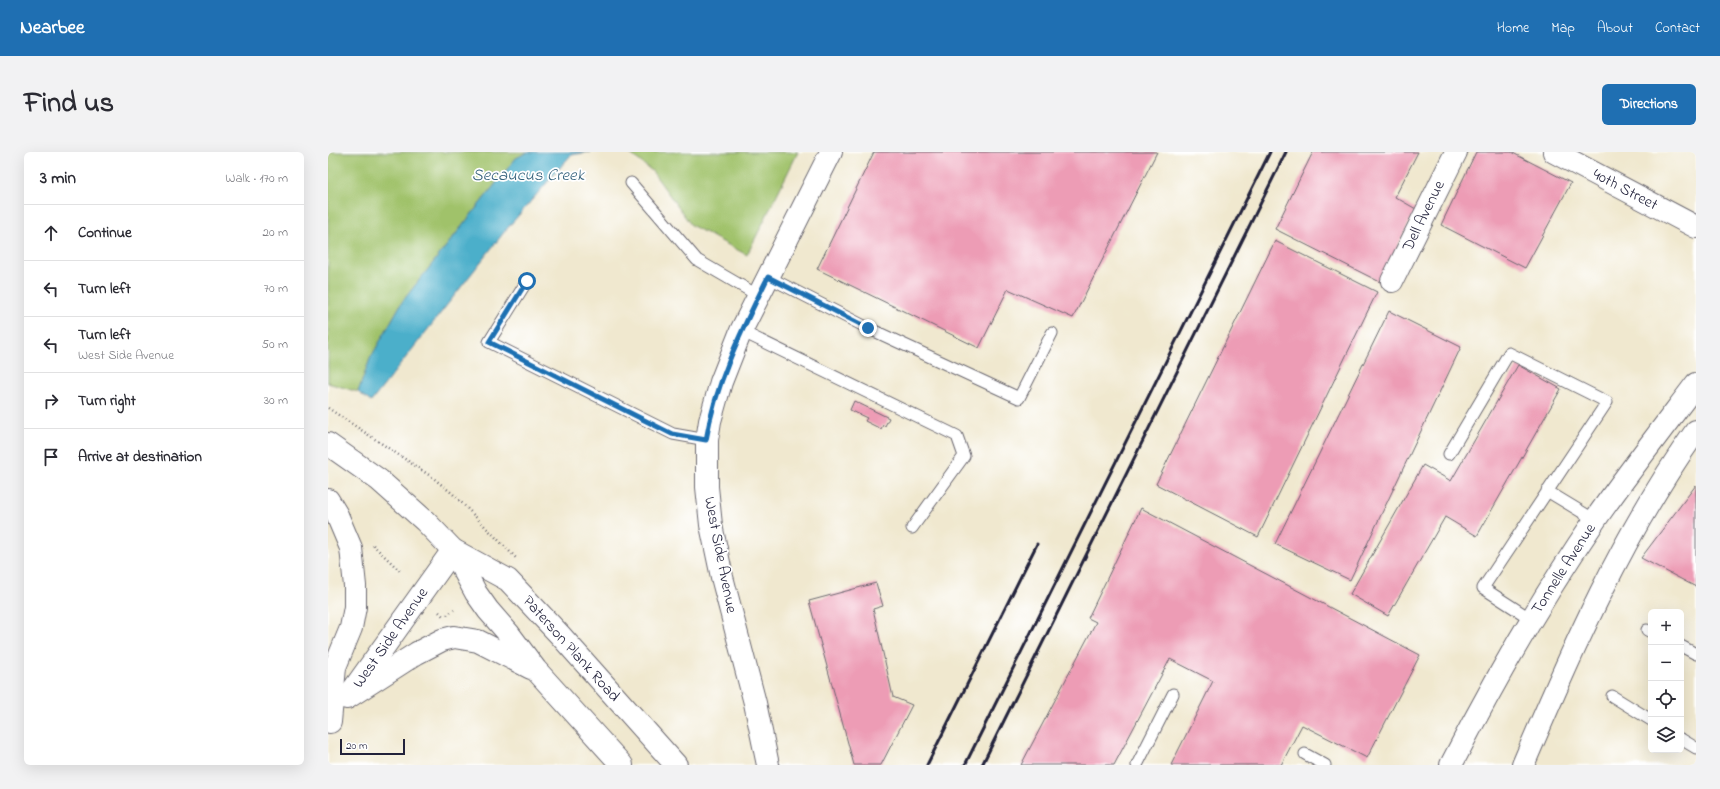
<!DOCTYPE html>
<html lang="en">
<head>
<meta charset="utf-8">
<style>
	:root { --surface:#fff; --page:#f2f2f3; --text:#2b2b33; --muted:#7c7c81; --line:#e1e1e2; --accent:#1f6fb2 }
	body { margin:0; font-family:"Indie Flower",sans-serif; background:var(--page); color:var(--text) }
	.controls { position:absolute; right:12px; bottom:12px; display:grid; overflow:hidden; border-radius:6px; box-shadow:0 4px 16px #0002 }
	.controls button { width:36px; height:36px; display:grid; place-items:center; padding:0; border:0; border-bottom:1px solid var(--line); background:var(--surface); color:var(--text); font:20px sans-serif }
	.scale { position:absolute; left:12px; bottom:10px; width:65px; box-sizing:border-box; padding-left:4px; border:2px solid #22223b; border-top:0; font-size:11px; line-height:14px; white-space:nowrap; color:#22223b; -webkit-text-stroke:3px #fff; paint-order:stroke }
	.stop { position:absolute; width:12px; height:12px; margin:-9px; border:3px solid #1f6fb2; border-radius:50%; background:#fff }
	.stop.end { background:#1f6fb2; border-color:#fff; box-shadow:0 1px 4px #0008 }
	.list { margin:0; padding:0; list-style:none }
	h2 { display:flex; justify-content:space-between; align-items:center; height:52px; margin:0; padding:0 16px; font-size:17px }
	h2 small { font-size:13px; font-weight:400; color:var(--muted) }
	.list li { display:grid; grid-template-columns:26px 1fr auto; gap:12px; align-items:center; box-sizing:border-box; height:56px; padding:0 16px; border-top:1px solid var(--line) }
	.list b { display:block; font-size:15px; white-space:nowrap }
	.list p { margin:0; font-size:13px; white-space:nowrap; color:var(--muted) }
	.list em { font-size:13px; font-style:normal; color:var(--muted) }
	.icon { flex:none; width:22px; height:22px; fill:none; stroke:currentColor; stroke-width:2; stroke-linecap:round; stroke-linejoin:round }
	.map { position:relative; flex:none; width:1368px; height:613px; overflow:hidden; border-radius:6px }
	header { display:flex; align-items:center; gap:24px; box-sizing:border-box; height:56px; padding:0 20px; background:var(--accent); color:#fff }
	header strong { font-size:19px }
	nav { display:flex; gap:22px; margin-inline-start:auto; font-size:14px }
	.intro { display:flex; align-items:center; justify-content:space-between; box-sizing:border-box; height:96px; padding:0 24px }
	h1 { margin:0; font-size:28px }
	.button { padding:10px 18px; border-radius:6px; background:var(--accent); color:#fff; font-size:14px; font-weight:700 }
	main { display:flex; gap:24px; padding:0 24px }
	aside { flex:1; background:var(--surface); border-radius:6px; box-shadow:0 4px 16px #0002 }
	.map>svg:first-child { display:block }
</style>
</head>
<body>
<header>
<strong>Nearbee</strong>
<nav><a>Home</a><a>Map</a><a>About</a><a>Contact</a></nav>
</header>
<div class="intro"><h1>Find us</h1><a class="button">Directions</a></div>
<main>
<aside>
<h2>3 min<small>Walk · 170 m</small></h2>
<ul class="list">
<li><svg class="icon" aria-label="ahead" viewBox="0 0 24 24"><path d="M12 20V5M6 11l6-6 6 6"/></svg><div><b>Continue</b></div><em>20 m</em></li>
<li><svg class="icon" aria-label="left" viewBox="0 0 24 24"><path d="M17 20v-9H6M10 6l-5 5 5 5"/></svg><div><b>Turn left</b></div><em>70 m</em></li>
<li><svg class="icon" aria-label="left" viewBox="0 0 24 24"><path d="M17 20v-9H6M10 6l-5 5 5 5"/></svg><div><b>Turn left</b><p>West Side Avenue</p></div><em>50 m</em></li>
<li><svg class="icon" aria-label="right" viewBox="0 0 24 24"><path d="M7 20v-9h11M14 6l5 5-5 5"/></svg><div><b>Turn right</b></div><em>30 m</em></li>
<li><svg class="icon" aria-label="arrive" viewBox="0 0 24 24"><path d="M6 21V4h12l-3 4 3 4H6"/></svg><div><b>Arrive at destination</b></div></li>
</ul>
</aside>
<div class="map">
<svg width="1368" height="613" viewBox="0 0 1368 613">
	<rect width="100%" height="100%" fill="#fff"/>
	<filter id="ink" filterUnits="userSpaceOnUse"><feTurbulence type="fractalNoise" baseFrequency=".025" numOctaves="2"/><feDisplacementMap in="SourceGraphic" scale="8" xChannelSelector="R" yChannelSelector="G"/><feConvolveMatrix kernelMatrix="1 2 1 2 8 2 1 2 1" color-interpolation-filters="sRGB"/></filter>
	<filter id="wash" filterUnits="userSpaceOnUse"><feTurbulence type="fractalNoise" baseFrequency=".012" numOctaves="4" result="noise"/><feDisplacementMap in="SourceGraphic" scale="16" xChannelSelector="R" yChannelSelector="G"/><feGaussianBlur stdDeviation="0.9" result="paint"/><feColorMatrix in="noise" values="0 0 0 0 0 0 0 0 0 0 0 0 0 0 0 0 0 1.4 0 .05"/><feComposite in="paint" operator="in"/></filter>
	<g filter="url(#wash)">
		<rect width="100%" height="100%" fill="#f0e8cf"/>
		<path fill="#a0c26b" stroke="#617253" d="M0,0H200L188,6L74,150L42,207L30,240L0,231Z
			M300,0H470L419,103L363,73L324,19Z"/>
		<path fill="#4bafca" stroke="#366882" d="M200,0H262L243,3L177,79L43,250L30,240L42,207L74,150L188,6Z"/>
		<g id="blocks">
			<path fill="#ed9cb5" d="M546,0H829L745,166L680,137L651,196L489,117Z
				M985,0H1090L1067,45L1088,57L1052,130L947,77Z
				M1148,0H1183L1243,31L1197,116L1113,73Z
				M947,89L1049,140L930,385L828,332Z
				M1061,159L1133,195L1022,428L947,392Z
				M1190,213L1233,237L1149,384L1117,365L1060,464L1022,442L1095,313L1123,329Z
				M526,249L561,266L557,274L555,273L553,277L537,269L539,266L522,258Z
				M1368,333V435L1313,406Z
				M813,356L1092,503L1039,606L974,573L953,613H843L885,529L842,507L786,613H693L768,470L760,466Z
				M548,431L555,454L545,457L565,545L584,553L553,613H526L481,449Z"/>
		</g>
	</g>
	<g filter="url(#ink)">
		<use href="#blocks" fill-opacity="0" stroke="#6a676f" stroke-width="1"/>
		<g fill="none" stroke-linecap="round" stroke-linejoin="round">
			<defs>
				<path id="service" d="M303,31L369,108L431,144
					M440,125L540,176L691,246L724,181
					M199,129L161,190L345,282L379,288
					M413,179L629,284L636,304L584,376
					M1121,302L1181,201L1279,250L1155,436L1203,467
					M1219,339L1267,368
					M1319,478L1323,480
					M1353,494L1368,502
					M1284,544L1323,568
					M1353,587L1368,596
					M977,602L997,613
					M809,613L845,542"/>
				<path id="minor" d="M1226,0L1368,75
					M1064,129L1128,0"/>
				<path id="tertiary" d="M20,545L125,398
					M440,613L427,551L394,425L383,373L379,335V288L382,269L393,230L413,179L503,0"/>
				<path id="primary" d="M0,292L51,328L97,369L125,398L148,441L160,458L181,482L208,518L294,613
					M0,348L9,363L23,396L27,434V455L23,476L7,515L2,570
					M125,398L180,428L232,483L348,613
					M19,546L89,501L114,488L126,485L150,489L203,516
					M1123,613C1166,529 1213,447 1267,368C1299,322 1334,277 1368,232
					M1195,613C1244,498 1295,381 1368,279"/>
			</defs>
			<use href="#service" stroke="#6a676f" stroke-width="13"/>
			<use href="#minor" stroke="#6a676f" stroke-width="24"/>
			<use href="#tertiary" stroke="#6a676f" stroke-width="24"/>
			<use href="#primary" stroke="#6a676f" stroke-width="24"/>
			<path stroke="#6a676f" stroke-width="2.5" stroke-dasharray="1 3" stroke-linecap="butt" d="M0,256L104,325L125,342L188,406
				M45,393L73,420
				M111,460L116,465
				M119,463L126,458"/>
			<use href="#service" stroke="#fff" stroke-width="11"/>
			<use href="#minor" stroke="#fff" stroke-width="22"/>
			<use href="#tertiary" stroke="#fff" stroke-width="22"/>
			<use href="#primary" stroke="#fff" stroke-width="22"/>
			<path stroke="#22223b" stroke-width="3" d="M599,613L709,392
				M637,613L942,0
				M654,613L958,0"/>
		</g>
	</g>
	<g fill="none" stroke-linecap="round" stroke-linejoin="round" filter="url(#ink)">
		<path stroke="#1f6fb2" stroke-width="5" d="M199,129L161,190L344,282L378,288C388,229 414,178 440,125L540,176"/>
	</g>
	<g text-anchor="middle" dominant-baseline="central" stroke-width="3.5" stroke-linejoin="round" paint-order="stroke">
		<g font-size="16" fill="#22223b" stroke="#fff">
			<text transform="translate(1297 38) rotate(28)">40th Street</text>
			<text transform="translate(1096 64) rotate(-64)">Dell Avenue</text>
			<text transform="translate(392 403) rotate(79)">West Side Avenue</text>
			<text transform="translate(1236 417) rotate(-57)">Tonnelle Avenue</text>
			<text transform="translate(63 486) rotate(-55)">West Side Avenue</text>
			<text transform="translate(243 497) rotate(48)">Paterson Plank Road</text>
		</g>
		<g font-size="17" font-style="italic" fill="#34617b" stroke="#fff">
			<text x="200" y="23">Secaucus Creek</text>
		</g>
	</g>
</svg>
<div class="controls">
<button>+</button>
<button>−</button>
<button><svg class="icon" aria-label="locate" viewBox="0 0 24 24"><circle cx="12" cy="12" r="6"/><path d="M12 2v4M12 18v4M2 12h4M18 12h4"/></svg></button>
<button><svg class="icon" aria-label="layers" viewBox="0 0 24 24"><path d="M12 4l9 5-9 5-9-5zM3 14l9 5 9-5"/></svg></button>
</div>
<div class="scale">20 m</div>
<div class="stop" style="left:199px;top:129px"></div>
<div class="stop end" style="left:540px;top:176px"></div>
</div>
</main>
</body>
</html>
